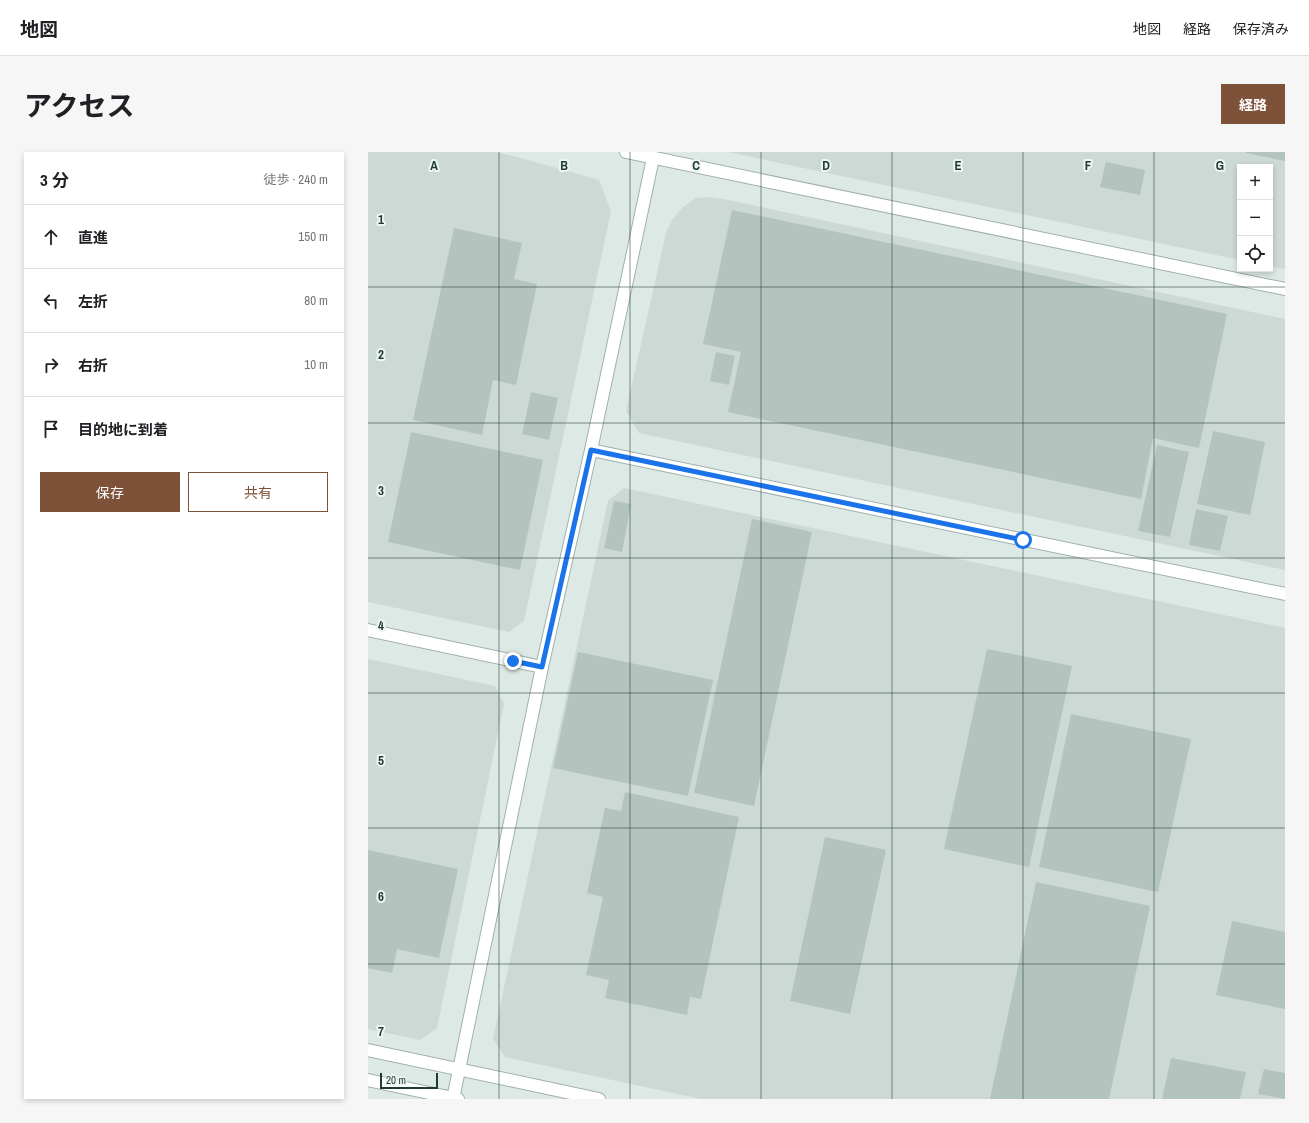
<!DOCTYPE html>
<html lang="ja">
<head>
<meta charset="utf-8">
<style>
	:root { --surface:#fff; --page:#f6f6f6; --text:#202124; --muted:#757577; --line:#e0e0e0; --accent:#7e5139 }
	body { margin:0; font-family:"Archivo Narrow","Noto Sans JP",sans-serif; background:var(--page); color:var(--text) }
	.controls { position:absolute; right:12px; top:12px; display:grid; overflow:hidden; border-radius:0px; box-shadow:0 2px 6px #0003 }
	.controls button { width:36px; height:36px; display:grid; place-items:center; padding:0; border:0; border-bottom:1px solid var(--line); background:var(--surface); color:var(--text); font:20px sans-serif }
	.scale { position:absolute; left:12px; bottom:10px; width:58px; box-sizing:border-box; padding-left:4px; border:2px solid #1f3935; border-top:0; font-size:11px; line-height:14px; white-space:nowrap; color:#1f3935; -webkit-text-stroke:3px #edf6f3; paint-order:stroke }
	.stop { position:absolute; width:12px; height:12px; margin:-9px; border:3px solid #1a73e8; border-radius:50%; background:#fff }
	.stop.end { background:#1a73e8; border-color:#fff; box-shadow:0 1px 4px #0008 }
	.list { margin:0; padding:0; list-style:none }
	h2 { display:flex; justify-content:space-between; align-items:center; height:52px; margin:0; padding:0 16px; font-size:17px }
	h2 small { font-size:13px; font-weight:400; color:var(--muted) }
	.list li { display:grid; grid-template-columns:26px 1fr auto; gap:12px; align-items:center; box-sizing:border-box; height:64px; padding:0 16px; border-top:1px solid var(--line) }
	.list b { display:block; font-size:15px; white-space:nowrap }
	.list em { font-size:13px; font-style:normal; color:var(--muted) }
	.actions { display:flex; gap:8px; padding:12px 16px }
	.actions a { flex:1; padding:9px 0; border:1px solid var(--accent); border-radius:0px; text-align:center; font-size:14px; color:var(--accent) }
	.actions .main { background:var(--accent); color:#fff }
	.icon { flex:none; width:22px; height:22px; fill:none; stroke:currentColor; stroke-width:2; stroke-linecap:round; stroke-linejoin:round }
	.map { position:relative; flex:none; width:917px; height:947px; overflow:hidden; border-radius:0px }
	header { display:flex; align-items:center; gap:24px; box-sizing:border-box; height:56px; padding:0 20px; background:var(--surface); border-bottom:1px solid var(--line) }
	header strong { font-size:19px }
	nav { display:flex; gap:22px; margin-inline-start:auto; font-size:14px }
	.intro { display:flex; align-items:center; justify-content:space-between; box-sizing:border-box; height:96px; padding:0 24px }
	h1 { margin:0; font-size:28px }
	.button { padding:10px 18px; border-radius:0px; background:var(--accent); color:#fff; font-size:14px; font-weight:700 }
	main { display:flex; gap:24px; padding:0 24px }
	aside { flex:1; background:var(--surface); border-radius:0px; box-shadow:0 2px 6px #0003 }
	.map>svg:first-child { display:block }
</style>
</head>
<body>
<header>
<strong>地図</strong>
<nav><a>地図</a><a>経路</a><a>保存済み</a></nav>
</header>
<div class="intro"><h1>アクセス</h1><a class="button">経路</a></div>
<main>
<aside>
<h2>3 分<small>徒歩 · 240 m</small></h2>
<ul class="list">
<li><svg class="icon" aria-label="ahead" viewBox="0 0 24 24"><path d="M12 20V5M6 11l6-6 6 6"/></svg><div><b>直進</b></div><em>150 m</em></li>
<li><svg class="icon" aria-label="left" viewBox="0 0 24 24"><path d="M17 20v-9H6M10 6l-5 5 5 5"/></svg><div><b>左折</b></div><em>80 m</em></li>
<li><svg class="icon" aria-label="right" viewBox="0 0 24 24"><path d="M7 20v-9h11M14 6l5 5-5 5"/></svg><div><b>右折</b></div><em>10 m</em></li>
<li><svg class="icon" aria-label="arrive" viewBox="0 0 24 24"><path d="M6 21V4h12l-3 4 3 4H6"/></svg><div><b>目的地に到着</b></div></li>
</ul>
<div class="actions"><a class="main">保存</a><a>共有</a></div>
</aside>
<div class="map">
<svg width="917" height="947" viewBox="0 0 917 947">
	<rect width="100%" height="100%" fill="#dde9e5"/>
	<path fill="#ccd9d4" d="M0,0H127L149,5L231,28L243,59L156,469L141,480L0,450Z
		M360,0H917V117L902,114V15H872V108Z
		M340,45L356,47L917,167V418L271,281L258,259L298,81L304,68L314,56L328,46Z
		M256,336L917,476V947H333L137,905L125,887L240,349Z
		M0,507L127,534L136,552L69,876L52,888L0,877Z"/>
	<path fill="#b3c4bf" d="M878,0H917V9L878,1Z
		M738,10L777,18L772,43L732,35Z
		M364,58L859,162L831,296L785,286L773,347L360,260L373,200L335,192Z
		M86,76L154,91L146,127L169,132L148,233L125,228L114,283L45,268Z
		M348,200L367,204L361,233L342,229Z
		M163,240L190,246L181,288L154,282Z
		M845,279L897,290L882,363L829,352Z
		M43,280L175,308L152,418L20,390Z
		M789,293L821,300L802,385L770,379Z
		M246,349L263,352L254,400L236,396Z
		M828,357L860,364L852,399L821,393Z
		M384,367L444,380L386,654L326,641Z
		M619,497L704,514L661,715L576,697Z
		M210,500L345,528L320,644L185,616Z
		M703,562L823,587L790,740L671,715Z
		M257,640L371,665L333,847L322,845L319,863L237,846L241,828L218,823L235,745L219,741L237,656L253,659Z
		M457,685L518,698L482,862L422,849Z
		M0,698L90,717L71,806L29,797L24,821L0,816Z
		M668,730L782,754L741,947H622Z
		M864,769L917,780V857L848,843Z
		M803,906L878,920L872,947H794Z
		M896,917L917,921V947L890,942Z"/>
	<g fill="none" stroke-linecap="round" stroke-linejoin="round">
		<defs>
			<path id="minor" d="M258,0L917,137
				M223,298L917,442
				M0,478L174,515
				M0,898L231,947
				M0,928L90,947
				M85,947L174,515L223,298L285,6"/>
		</defs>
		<use href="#minor" stroke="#a0b1ad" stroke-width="14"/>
		<use href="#minor" stroke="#fff" stroke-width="12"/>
	</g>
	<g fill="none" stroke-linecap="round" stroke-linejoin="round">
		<path stroke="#1a73e8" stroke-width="5" d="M145,509L174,515L223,298L655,388"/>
	</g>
	<path fill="none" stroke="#1f3935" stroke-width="1" stroke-opacity="0.55" d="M131,0V947M262,0V947M393,0V947M524,0V947M655,0V947M786,0V947M0,135H917M0,271H917M0,406H917M0,541H917M0,676H917M0,812H917"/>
	<g font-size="13" text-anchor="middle" font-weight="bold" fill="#1f3935" stroke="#edf6f3" stroke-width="4" stroke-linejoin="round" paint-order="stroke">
		<text x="66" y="18">A</text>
		<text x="196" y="18">B</text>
		<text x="328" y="18">C</text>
		<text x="458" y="18">D</text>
		<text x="590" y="18">E</text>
		<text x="720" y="18">F</text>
		<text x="852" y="18">G</text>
		<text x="13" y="72">1</text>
		<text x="13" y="207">2</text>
		<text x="13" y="343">3</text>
		<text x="13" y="478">4</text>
		<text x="13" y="613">5</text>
		<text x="13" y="749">6</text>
		<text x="13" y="884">7</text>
	</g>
</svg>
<div class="controls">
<button>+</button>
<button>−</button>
<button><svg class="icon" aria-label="locate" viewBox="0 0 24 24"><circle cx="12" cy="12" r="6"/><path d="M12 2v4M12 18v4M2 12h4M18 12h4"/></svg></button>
</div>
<div class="scale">20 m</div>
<div class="stop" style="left:655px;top:388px"></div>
<div class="stop end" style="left:145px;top:509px"></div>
</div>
</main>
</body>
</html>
